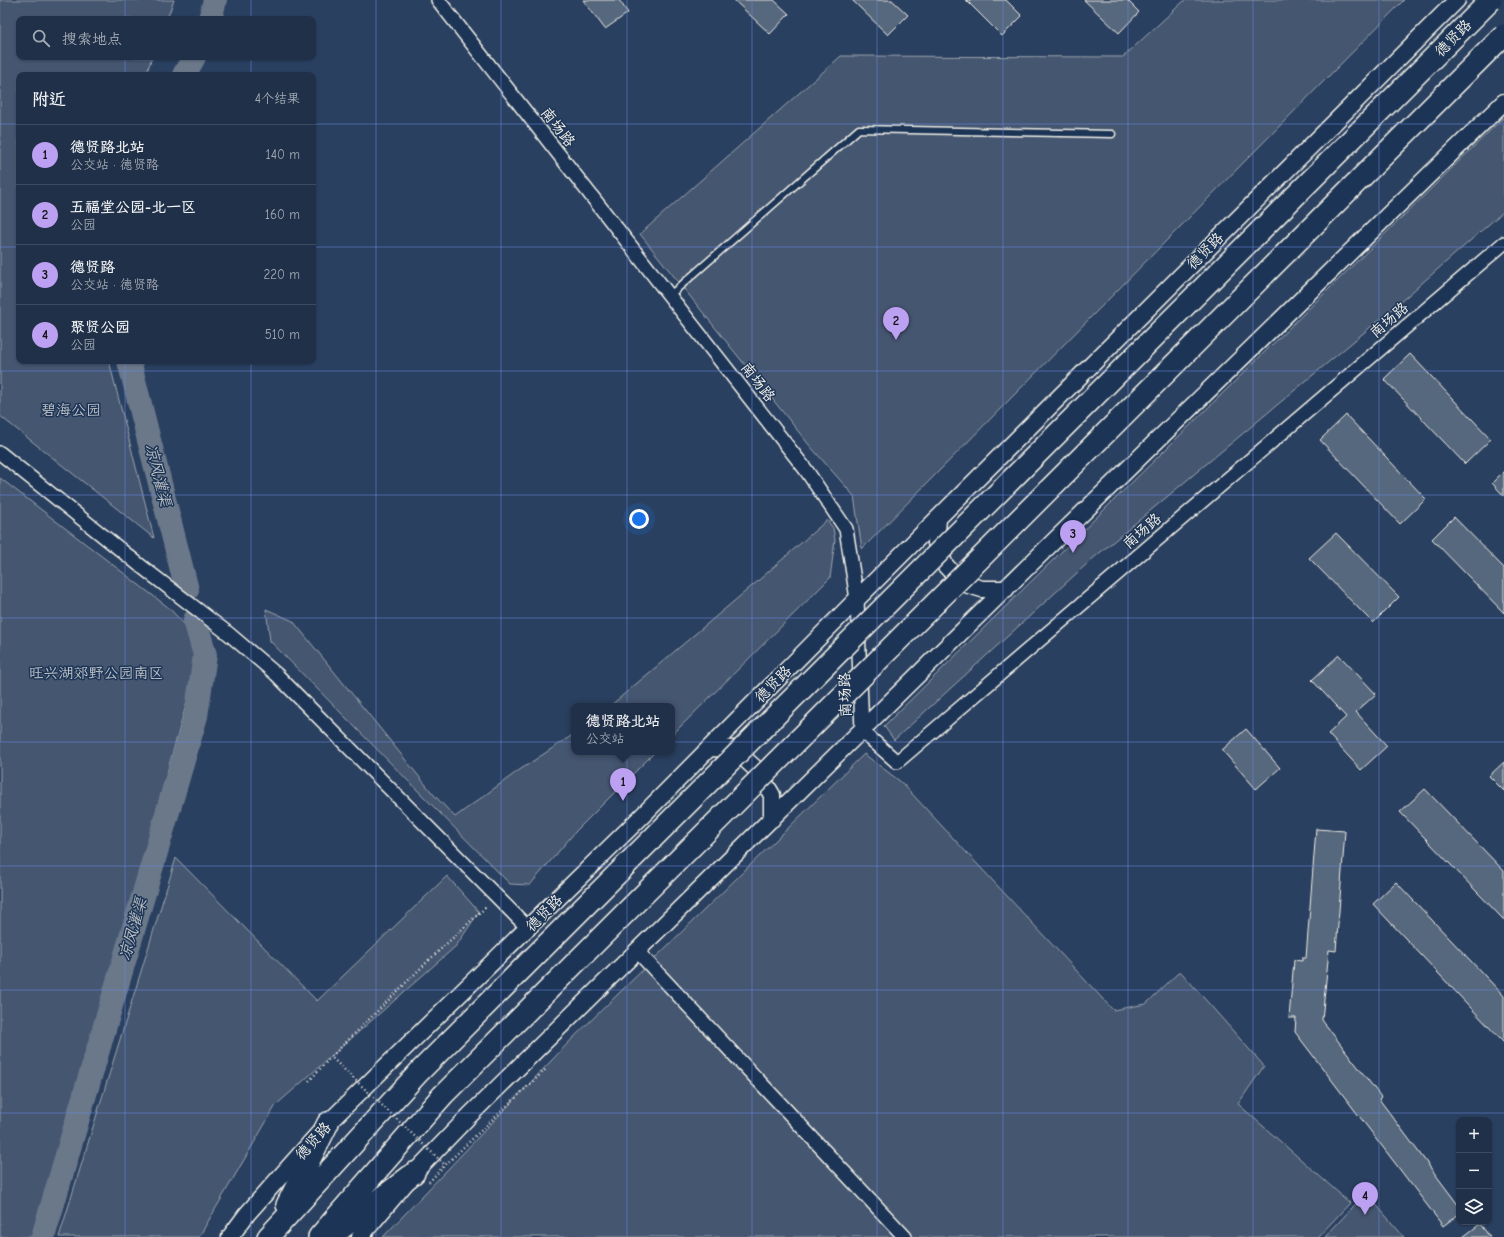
<!DOCTYPE html>
<html lang="zh">
<head>
<meta charset="utf-8">
<style>
	:root { --surface:#203048; --page:#28384f; --text:#f1f3f6; --muted:#a2a9b4; --line:#3d4b60; --accent:#bca0f2 }
	body { margin:0; font-family:"Comic Neue","LXGW WenKai TC",sans-serif; background:var(--page); color:var(--text) }
	.controls { position:absolute; right:12px; bottom:12px; display:grid; overflow:hidden; border-radius:8px; box-shadow:0 1px 3px #0004 }
	.controls button { width:36px; height:36px; display:grid; place-items:center; padding:0; border:0; border-bottom:1px solid var(--line); background:var(--surface); color:var(--text); font:20px sans-serif }
	.you { position:absolute; left:639px; top:519px; width:14px; height:14px; margin:-10px; border:3px solid #fff; border-radius:50%; background:#1a73e8; box-shadow:0 0 0 6px #1a73e833 }
	.badge { display:grid; place-items:center; width:26px; height:26px; border-radius:50%; background:var(--accent); color:#111; font-size:13px; font-weight:700 }
	.pin { position:absolute; translate:-50% -33px; filter:drop-shadow(0 1px 2px #0008) }
	.pin::after { content:''; position:absolute; top:21px; width:14px; height:12px; background:inherit; clip-path:polygon(0 0,100% 0,50% 100%) }
	.popup { position:absolute; left:571px; top:703px; width:104px; height:52px; box-sizing:border-box; display:grid; place-content:center; border-radius:8px; background:var(--surface); filter:drop-shadow(0 1px 3px #0005); font-size:13px; white-space:nowrap; color:var(--muted) }
	.popup b { font-size:15px; color:var(--text) }
	.popup::after { content:''; position:absolute; left:50%; top:100%; margin-left:-8px; border:8px solid transparent; border-top-color:var(--surface) }
	.list { margin:0; padding:0; list-style:none }
	h2 { display:flex; justify-content:space-between; align-items:center; height:52px; margin:0; padding:0 16px; font-size:17px }
	h2 small { font-size:13px; font-weight:400; color:var(--muted) }
	.list li { display:grid; grid-template-columns:26px 1fr auto; gap:12px; align-items:center; box-sizing:border-box; height:60px; padding:0 16px; border-top:1px solid var(--line) }
	.list b { display:block; font-size:15px; white-space:nowrap }
	.list p { margin:0; font-size:13px; white-space:nowrap; color:var(--muted) }
	.list em { font-size:13px; font-style:normal; color:var(--muted) }
	.icon { flex:none; width:22px; height:22px; fill:none; stroke:currentColor; stroke-width:2; stroke-linecap:round; stroke-linejoin:round }
	.map { position:relative; flex:none; width:1504px; height:1237px; overflow:hidden }
	.search { position:absolute; background:var(--surface); box-shadow:0 1px 3px #0004; left:16px; top:16px; width:300px; height:44px; display:flex; align-items:center; gap:10px; box-sizing:border-box; padding:0 14px; border-radius:8px; color:var(--muted); font-size:15px }
	.panel { position:absolute; background:var(--surface); box-shadow:0 1px 3px #0004; left:16px; top:72px; width:300px; height:292px; border-radius:8px }
	.map>svg:first-child { display:block }
</style>
</head>
<body>
<div class="map">
<svg width="1504" height="1237" viewBox="0 0 1504 1237">
	<rect width="100%" height="100%" fill="#2a4060"/>
	<filter id="ink" filterUnits="userSpaceOnUse"><feTurbulence type="fractalNoise" baseFrequency=".025" numOctaves="2"/><feDisplacementMap in="SourceGraphic" scale="8" xChannelSelector="R" yChannelSelector="G"/><feConvolveMatrix kernelMatrix="1 2 1 2 8 2 1 2 1" color-interpolation-filters="sRGB"/></filter>
	<g filter="url(#ink)">
		<path fill="#445771" stroke="#9ca4ac" d="M0,0H174L167,19H19V57H152L146,75H19V361H109L154,538L0,416Z
			M1185,0H1404L862,549L854,496L810,446L640,234L841,56L1123,57Z
			M1504,117V211L1397,305L1090,561L894,740L884,726Z
			M0,478L169,608L188,628L197,655L193,680L77,1093L32,1237H0Z
			M827,520L833,528L835,540L830,578L672,735V706H610L759,580Z
			M266,609L293,621L434,795L455,817L518,771L574,734V752H655L576,831L530,885L510,884L270,641Z
			M864,754L901,782L1113,1010L1146,1004L1180,971L1264,1066L1238,1104L1350,1203L1318,1237H383L572,1039Z
			M176,858L317,1001L447,876L479,912L456,946L276,1105L199,1237H59Z
			M1366,1193L1404,1237H1325Z"/>
		<g fill="none" stroke-linecap="round" stroke-linejoin="round">
			<path stroke="#6a788a" stroke-width="24" d="M210,19L215,0
				M184,75L194,57
				M129,361L187,590
				M43,1237L196,716L205,655L195,620"/>
		</g>
		<path fill="#56677d" stroke="#f4f1e8" d="M583,0H619L628,13L605,29Z
			M734,0H774L789,14L770,34Z
			M852,0H892L908,15L888,35Z
			M966,0H1006L1022,16L1002,36Z
			M1084,0H1127L1139,12L1119,33Z
			M1410,354L1491,439L1465,464L1384,379Z
			M1346,415L1426,499L1400,524L1320,440Z
			M1504,471V496L1492,483Z
			M1454,517L1504,568V613L1432,539Z
			M1336,533L1399,597L1373,623L1309,558Z
			M1339,655L1376,694L1356,712L1387,746L1361,770L1328,734L1346,717L1312,680Z
			M1246,729L1280,768L1256,789L1222,750Z
			M1504,762V791L1489,776Z
			M1425,789L1504,871V920L1400,812Z
			M1316,829L1345,831L1336,951L1329,950L1322,1020L1381,1097L1379,1099L1459,1206V1214L1443,1226L1295,1032L1296,1018H1289L1294,960L1302,961V958H1306Z
			M1396,882L1504,996V1043L1373,904Z
			M1480,1224L1490,1237H1463Z"/>
		<g fill="none" stroke-linecap="round" stroke-linejoin="round">
			<defs>
				<path id="service" d="M669,296L859,129L1112,134"/>
				<path id="minor" d="M438,0L806,470L846,529L857,599L862,731L897,762L1504,243
					M0,453L142,567L229,634L276,674L529,929
					M637,951L905,1237"/>
				<path id="tertiary" d="M938,519L936,543L945,565L962,583L982,589H1006
					M710,748L734,749L757,770L772,795V819
					M230,1237L247,1214L328,1123L642,816L857,599L1457,0
					M360,1237L414,1173L469,1116L1056,539L1504,102"/>
				<path id="trunk" d="M287,1205L328,1123
					M333,1235L414,1173
					M268,1237L420,1071
					M319,1237L442,1096"/>
			</defs>
			<use href="#service" stroke="#f4f1e8" stroke-width="9"/>
			<use href="#minor" stroke="#f4f1e8" stroke-width="16"/>
			<use href="#tertiary" stroke="#f4f1e8" stroke-width="19"/>
			<use href="#trunk" stroke="#f4f1e8" stroke-width="24"/>
			<path stroke="#f4f1e8" stroke-width="2.5" stroke-dasharray="1 3" stroke-linecap="butt" d="M429,960L486,907
				M309,1081L331,1057
				M429,1182L445,1165"/>
			<use href="#service" stroke="#1d3557" stroke-width="6"/>
			<use href="#minor" stroke="#1d3557" stroke-width="13"/>
			<use href="#tertiary" stroke="#1d3557" stroke-width="16"/>
			<use href="#trunk" stroke="#1d3557" stroke-width="21"/>
			<defs>
				<path id="trunk-bridge" d="M420,1071L1491,0
					M442,1096L1504,35"/>
			</defs>
			<use href="#trunk-bridge" stroke="#f4f1e8" stroke-width="24" stroke-linecap="butt"/>
			<path stroke="#f4f1e8" stroke-width="2.5" stroke-dasharray="1 3" stroke-linecap="butt" d="M429,960L331,1057L445,1165L547,1068"/>
			<use href="#trunk-bridge" stroke="#1d3557" stroke-width="21"/>
		</g>
	</g>
	<path fill="none" stroke="#6887de" stroke-width="1" stroke-opacity="0.55" d="M125,0V19M251,0V19M376,0V1237M501,0V1237M627,0V1237M752,0V1237M877,0V1237M1003,0V1237M1128,0V1237M1253,0V1237M1379,0V1237M125,57V75M251,57V75M0,124H19M313,124H1504M0,247H19M313,247H1504M125,361V1237M251,361V1237M0,371H1504M0,495H1504M0,618H1504M0,742H1504M0,866H1504M0,990H1504M0,1113H1504"/>
	<g text-anchor="middle" dominant-baseline="central" stroke-width="3" stroke-linejoin="round" paint-order="stroke">
		<g font-size="15" fill="#f4f1e8" stroke="#1d3557">
			<text transform="translate(1453 38) rotate(-45)">德贤路</text>
			<text transform="translate(558 127) rotate(52)">南场路</text>
			<text transform="translate(1205 251) rotate(-45)">德贤路</text>
			<text transform="translate(1389 320) rotate(-41)">南场路</text>
			<text transform="translate(758 382) rotate(52)">南场路</text>
			<text transform="translate(1142 531) rotate(-41)">南场路</text>
			<text transform="translate(773 684) rotate(-45)">德贤路</text>
			<text transform="translate(845 695) rotate(-92)">南场路</text>
			<text transform="translate(544 913) rotate(-45)">德贤路</text>
			<text transform="translate(313 1141) rotate(-48)">德贤路</text>
		</g>
		<g font-size="15" fill="#bfc3c4" stroke="#1d3557">
			<text x="71" y="410">碧海公园</text>
			<text x="96" y="673">旺兴湖郊野公园南区</text>
		</g>
		<g font-size="16" font-style="italic" fill="#bdc1c2" stroke="#1d3557">
			<text transform="translate(158 475) rotate(76)">凉风灌渠</text>
			<text transform="translate(133 929) rotate(-74)">凉凤灌渠</text>
		</g>
	</g>
</svg>
<div class="controls">
<button>+</button>
<button>−</button>
<button><svg class="icon" aria-label="layers" viewBox="0 0 24 24"><path d="M12 4l9 5-9 5-9-5zM3 14l9 5 9-5"/></svg></button>
</div>
<div class="you"></div>
<div class="pin badge" style="left:623px;top:801px">1</div>
<div class="popup"><b>德贤路北站</b>公交站</div>
<div class="pin badge" style="left:896px;top:340px">2</div>
<div class="pin badge" style="left:1073px;top:553px">3</div>
<div class="pin badge" style="left:1365px;top:1215px">4</div>
<div class="search"><svg class="icon" aria-label="search" viewBox="0 0 24 24"><circle cx="10" cy="10" r="6"/><path d="M15 15l6 6"/></svg>搜索地点</div>
<section class="panel">
<h2>附近<small>4个结果</small></h2>
<ul class="list">
<li><span class="badge">1</span><div><b>德贤路北站</b><p>公交站 · 德贤路</p></div><em>140 m</em></li>
<li><span class="badge">2</span><div><b>五福堂公园-北一区</b><p>公园</p></div><em>160 m</em></li>
<li><span class="badge">3</span><div><b>德贤路</b><p>公交站 · 德贤路</p></div><em>220 m</em></li>
<li><span class="badge">4</span><div><b>聚贤公园</b><p>公园</p></div><em>510 m</em></li>
</ul>
</section>
</div>
</body>
</html>
